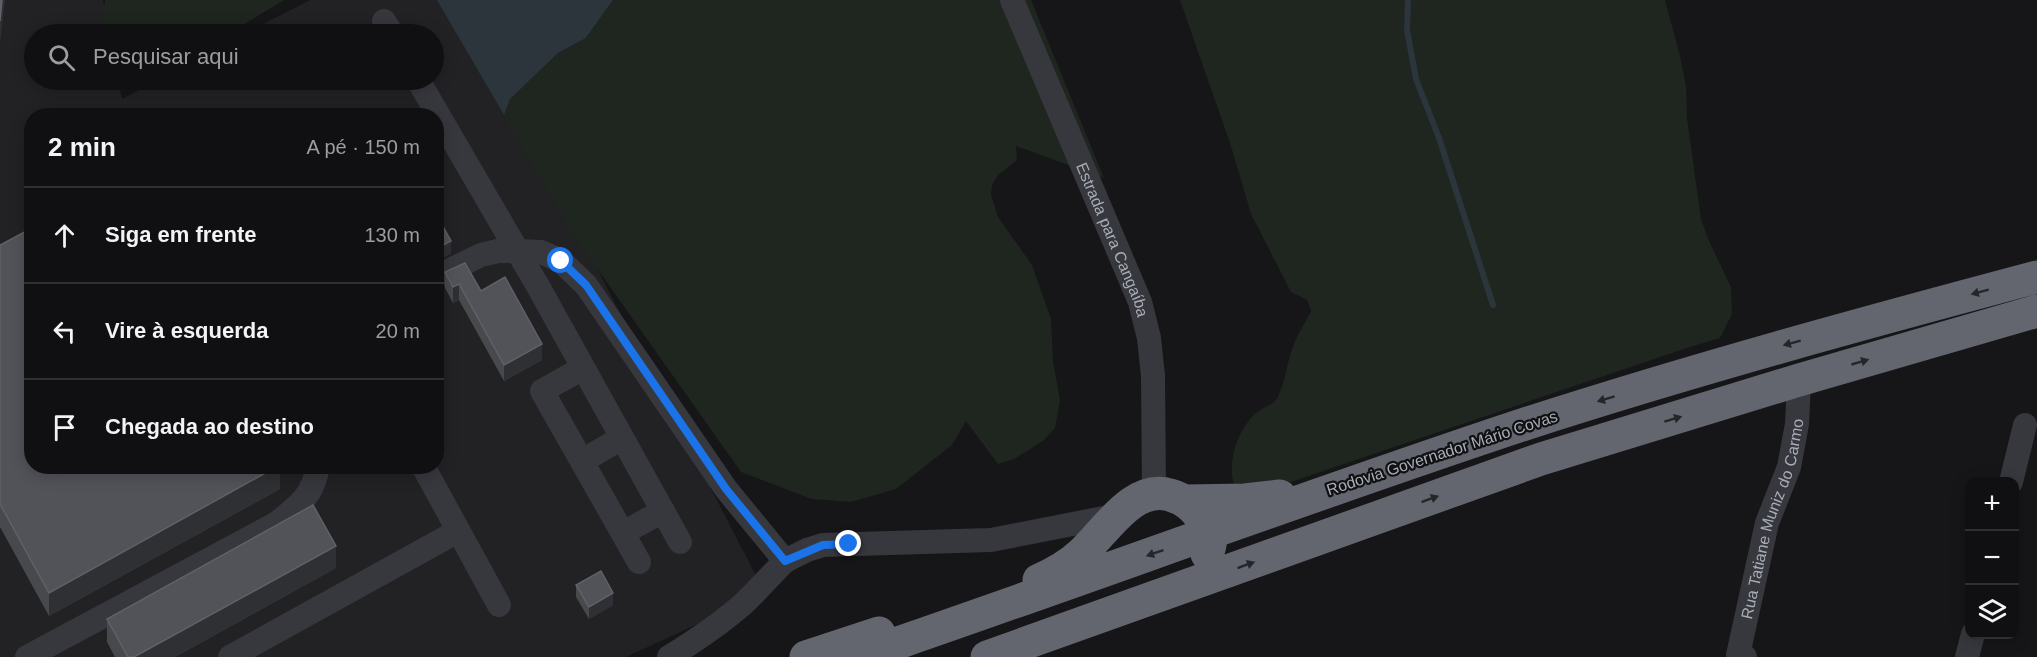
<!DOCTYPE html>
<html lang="pt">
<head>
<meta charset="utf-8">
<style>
	:root { --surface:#101012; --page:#1e1e20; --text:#f1f3f6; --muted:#9c9d9f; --line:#303032 }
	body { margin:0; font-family:Helvetica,sans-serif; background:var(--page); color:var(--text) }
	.controls { position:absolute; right:18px; bottom:18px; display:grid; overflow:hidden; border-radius:12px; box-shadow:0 3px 15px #0003 }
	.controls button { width:54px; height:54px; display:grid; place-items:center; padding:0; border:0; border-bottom:2px solid var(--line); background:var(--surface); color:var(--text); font:30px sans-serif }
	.stop { position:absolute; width:18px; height:18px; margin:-14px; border:4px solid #1a73e8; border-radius:50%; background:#fff }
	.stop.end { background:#1a73e8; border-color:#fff; box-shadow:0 2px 6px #0008 }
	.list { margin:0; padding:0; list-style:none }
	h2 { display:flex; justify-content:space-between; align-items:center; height:78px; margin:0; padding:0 24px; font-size:26px }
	h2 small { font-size:20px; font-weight:400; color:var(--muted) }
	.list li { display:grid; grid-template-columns:39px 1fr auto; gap:18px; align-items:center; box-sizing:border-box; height:96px; padding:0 24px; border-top:2px solid var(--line) }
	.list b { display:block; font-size:22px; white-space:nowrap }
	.list em { font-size:20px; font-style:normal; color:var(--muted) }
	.icon { flex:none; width:33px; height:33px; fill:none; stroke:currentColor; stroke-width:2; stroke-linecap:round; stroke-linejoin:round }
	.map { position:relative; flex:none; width:2037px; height:657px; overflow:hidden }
	.search { position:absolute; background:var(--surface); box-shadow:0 3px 15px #0003; left:24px; top:24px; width:420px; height:66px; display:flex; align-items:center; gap:15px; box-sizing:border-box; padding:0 21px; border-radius:33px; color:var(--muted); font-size:22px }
	.panel { position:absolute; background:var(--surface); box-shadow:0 3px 15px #0003; left:24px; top:108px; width:420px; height:366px; border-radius:24px }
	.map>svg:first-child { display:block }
</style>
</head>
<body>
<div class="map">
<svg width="2037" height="657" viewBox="0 0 2037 657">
	<rect width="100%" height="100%" fill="#161618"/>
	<path fill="#222225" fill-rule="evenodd" d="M0,0H103L109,34H34V80H118L122,99L158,80H434V34H244L310,0H458L765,593L626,657H0ZM32,116H436V466H32Z"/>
	<path fill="#1e261f" d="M105,0H284L228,34H100Z
		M436,0L504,115L509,99L534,75L558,53L586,38L613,0H1031L1104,178L1016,146L1017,160L998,175L992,185L991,194L998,217L1032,265L1051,319L1053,361L1060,401L1055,428L1043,441L1014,459L998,464L966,421L952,445L896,489L851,502L812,499L741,472L572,233Z
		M1180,0H1665L1680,56L1686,86L1687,118L1701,219L1709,241L1731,287L1732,314L1720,338L1687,348L1255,494L1235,488C1226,464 1237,430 1256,413C1263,407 1274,405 1278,397C1286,380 1287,361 1294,344C1298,333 1306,322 1311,311L1307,300L1291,292L1251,214L1231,146Z
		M112,80H162L152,87L122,90Z"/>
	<path fill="#2c353c" d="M437,0H613L586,38L558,53L510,99L504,115Z"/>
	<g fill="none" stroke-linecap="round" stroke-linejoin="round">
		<path stroke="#2c353c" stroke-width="6" d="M1408,0L1407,30L1416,79L1439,138L1493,305"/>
		<g stroke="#37383d" stroke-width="24">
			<path id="s1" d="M1012,0L1140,302L1149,338L1153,376L1154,493"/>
			<path d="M384,21L392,34"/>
			<path d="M418,80L539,288L680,542"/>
			<path d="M436,277L481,255L498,251H517L541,252L561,261L586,285L726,489L785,561L807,550L823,545L991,540L1119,515"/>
			<path d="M583,368L542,391L639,562"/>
			<path d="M582,461L622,438"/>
			<path d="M423,466L499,605"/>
			<path d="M2011,482L2025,425"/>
			<path d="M623,533L663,511"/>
			<path d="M27,657L277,523C299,505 313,496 318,466"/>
			<path d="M230,657L458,531"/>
			<path d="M669,657C695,641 719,625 742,605C757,591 771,575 785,561"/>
			<path id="s2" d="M1745,657L1738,655L1767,523L1789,467L1797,424L1799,380"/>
			<path d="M1967,657L1973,634"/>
		</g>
		<path stroke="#63666e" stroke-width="33" d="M1186,501L1245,500L1280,496
			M1039,580C1055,573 1069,565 1082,553C1106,531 1133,484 1170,495C1185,499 1194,508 1203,520C1211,532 1213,541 1207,554
			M806,657L879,633
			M857,657C1079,581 1299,499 1522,425C1692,370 1864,323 2037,277
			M987,657L1541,459L1799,380L2037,311"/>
	</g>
	<path fill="#47494d" d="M0,245L280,466V489L49,616L0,527Z
		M445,272L481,291L542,360L504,381L459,300L453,303L445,288Z
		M336,568L175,657H115L107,642V619Z
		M576,585L613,605L589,619L576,597Z"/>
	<path fill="#2f3033" d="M2,0H5L0,43V21Z
		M451,241V254L436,261V249Z
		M459,284V300L453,303V287Z
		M542,344V360L504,381V365Z
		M270,466H280V489L49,616V593Z
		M336,546V568L175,657H134Z
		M613,593V605L589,619V607Z"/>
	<path fill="#525359" stroke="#5f6168" stroke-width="1.5" d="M0,0H2L0,21Z
		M440,221L451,241L436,249V223Z
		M32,228V466H278L49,593L0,504V245Z
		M465,263L481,291L505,277L542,344L504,365L459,284L453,287L445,272Z
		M313,505L336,546L134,657H128L107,619Z
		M601,571L613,593L589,607L576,585Z"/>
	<defs><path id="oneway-solid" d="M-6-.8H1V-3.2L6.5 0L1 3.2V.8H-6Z" transform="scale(1.5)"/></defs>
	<g fill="#26262a">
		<use href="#oneway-solid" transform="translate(1980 292) rotate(165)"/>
		<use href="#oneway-solid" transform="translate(1792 343) rotate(165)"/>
		<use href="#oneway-solid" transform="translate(1860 362) rotate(-16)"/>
		<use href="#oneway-solid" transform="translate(1606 399) rotate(163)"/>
		<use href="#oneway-solid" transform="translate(1673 419) rotate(-17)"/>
		<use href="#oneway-solid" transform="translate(1430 499) rotate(-20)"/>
		<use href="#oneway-solid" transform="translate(1155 553) rotate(161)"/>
		<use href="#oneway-solid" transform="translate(1246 565) rotate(-20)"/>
	</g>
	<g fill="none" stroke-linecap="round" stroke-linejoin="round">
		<path stroke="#1a73e8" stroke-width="8" d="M561,261L586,285L726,489L785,561L823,545L849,544"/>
	</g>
	<g text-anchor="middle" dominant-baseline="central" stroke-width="4.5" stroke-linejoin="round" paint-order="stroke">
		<g font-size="16" fill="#a8adb8" stroke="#111113">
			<text stroke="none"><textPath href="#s1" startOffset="260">Estrada para Cangaíba</textPath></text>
			<text transform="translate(1442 453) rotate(-18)">Rodovia Governador Mário Covas</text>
			<text stroke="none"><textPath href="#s2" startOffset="148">Rua Tatiane Muniz do Carmo</textPath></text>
		</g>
	</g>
</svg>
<div class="controls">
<button>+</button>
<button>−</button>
<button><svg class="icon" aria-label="layers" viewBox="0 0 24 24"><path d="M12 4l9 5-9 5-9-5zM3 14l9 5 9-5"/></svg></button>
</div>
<div class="stop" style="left:561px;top:261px"></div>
<div class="stop end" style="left:849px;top:544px"></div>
<div class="search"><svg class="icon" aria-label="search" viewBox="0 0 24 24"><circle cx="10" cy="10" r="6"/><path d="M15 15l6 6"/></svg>Pesquisar aqui</div>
<section class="panel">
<h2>2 min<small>A pé · 150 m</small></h2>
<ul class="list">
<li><svg class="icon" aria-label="ahead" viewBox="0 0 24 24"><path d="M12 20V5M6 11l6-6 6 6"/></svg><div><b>Siga em frente</b></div><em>130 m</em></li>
<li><svg class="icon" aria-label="left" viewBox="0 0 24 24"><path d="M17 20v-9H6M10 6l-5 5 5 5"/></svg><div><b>Vire à esquerda</b></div><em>20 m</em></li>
<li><svg class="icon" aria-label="arrive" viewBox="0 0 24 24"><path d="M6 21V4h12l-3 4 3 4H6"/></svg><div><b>Chegada ao destino</b></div></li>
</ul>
</section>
</div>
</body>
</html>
